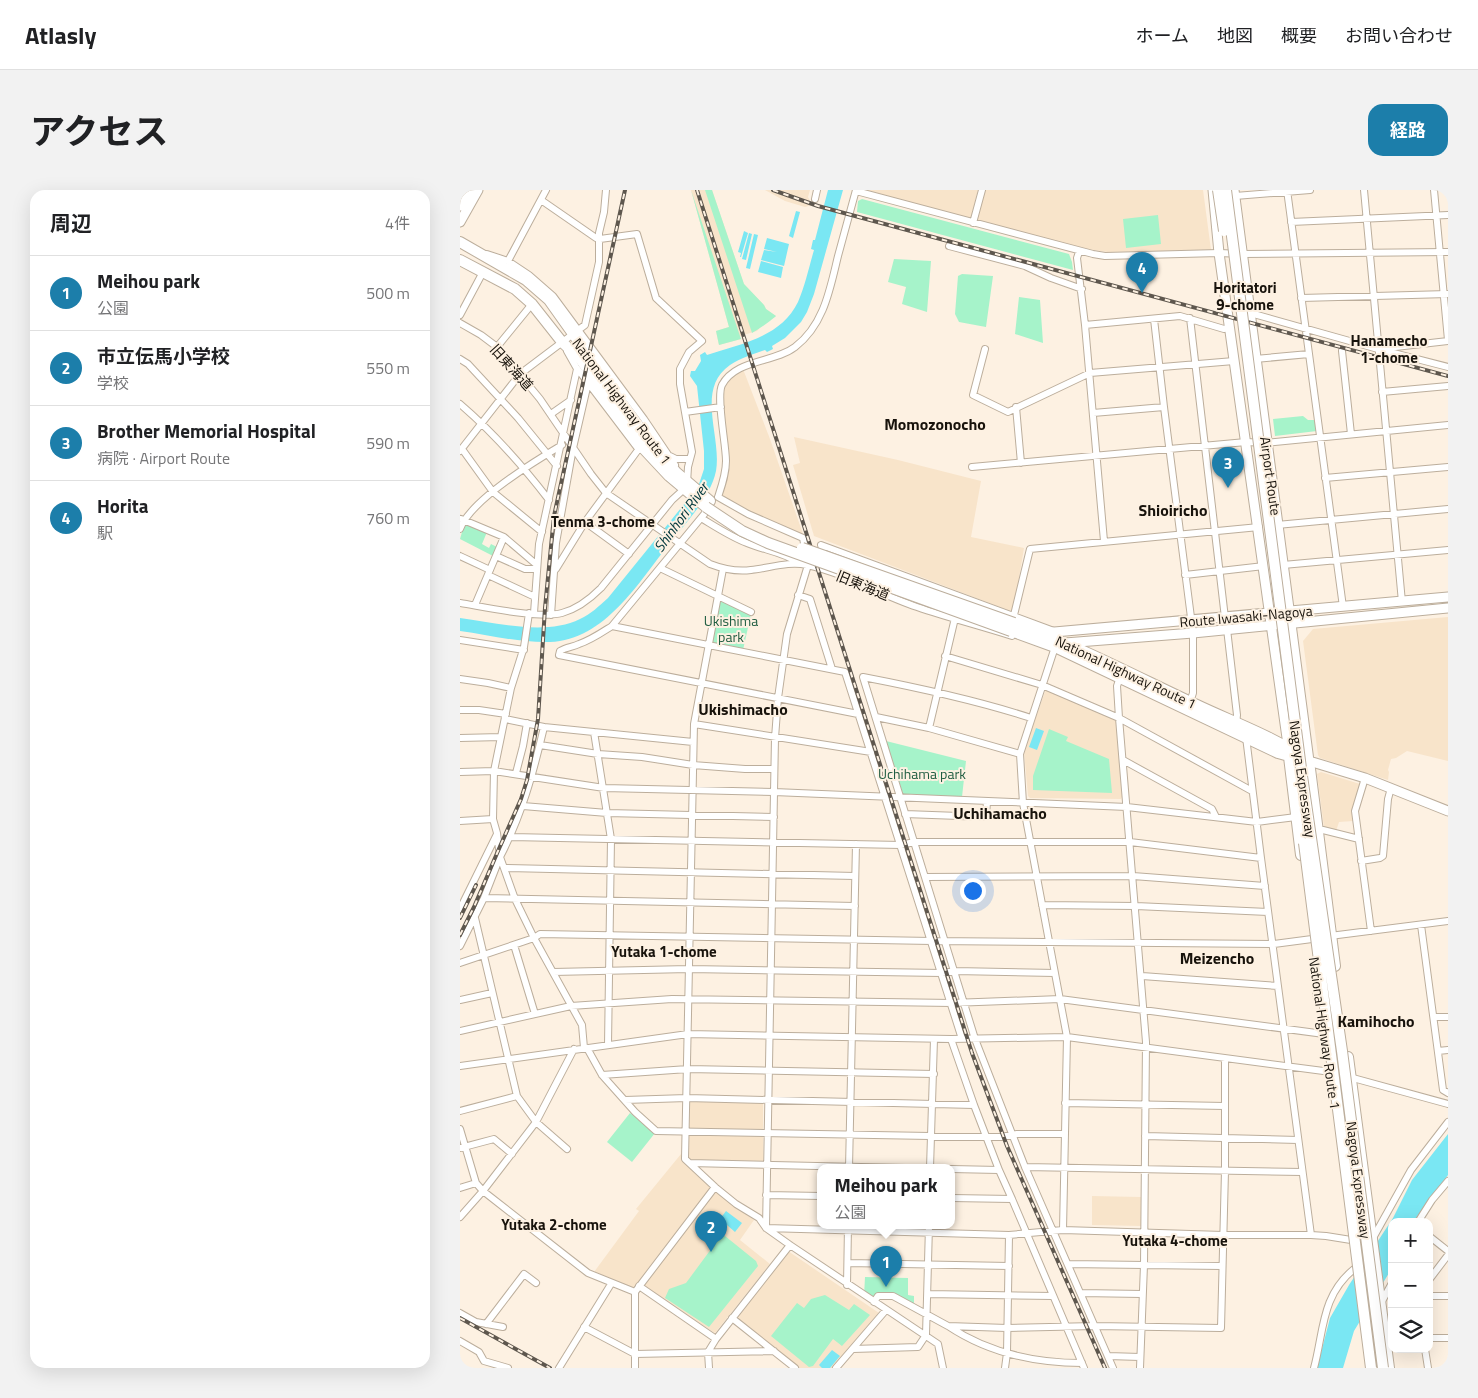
<!DOCTYPE html>
<html lang="ja">
<head>
<meta charset="utf-8">
<style>
	:root { --surface:#fff; --page:#f2f2f2; --text:#202124; --muted:#757577; --line:#e0e0e0; --accent:#1c7eaa }
	body { margin:0; font-family:"Titillium Web","Noto Sans JP",sans-serif; background:var(--page); color:var(--text) }
	.controls { position:absolute; right:15px; bottom:15px; display:grid; overflow:hidden; border-radius:10px; box-shadow:0 5px 20px #0002 }
	.controls button { width:45px; height:45px; display:grid; place-items:center; padding:0; border:0; border-bottom:1px solid var(--line); background:var(--surface); color:var(--text); font:25px sans-serif }
	.you { position:absolute; left:512px; top:700px; width:18px; height:18px; margin:-12px; border:4px solid #fff; border-radius:50%; background:#1a73e8; box-shadow:0 0 0 8px #1a73e833 }
	.badge { display:grid; place-items:center; width:32px; height:32px; border-radius:50%; background:var(--accent); color:#fff; font-size:16px; font-weight:700 }
	.pin { position:absolute; translate:-50% -41px; filter:drop-shadow(0 1px 2px #0008) }
	.pin::after { content:''; position:absolute; top:26px; width:18px; height:15px; background:inherit; clip-path:polygon(0 0,100% 0,50% 100%) }
	.popup { position:absolute; left:357px; top:974px; width:138px; height:65px; box-sizing:border-box; display:grid; place-content:center; border-radius:10px; background:var(--surface); filter:drop-shadow(0 1px 4px #0005); font-size:16px; white-space:nowrap; color:var(--muted) }
	.popup b { font-size:19px; color:var(--text) }
	.popup::after { content:''; position:absolute; left:50%; top:100%; margin-left:-10px; border:10px solid transparent; border-top-color:var(--surface) }
	.list { margin:0; padding:0; list-style:none }
	h2 { display:flex; justify-content:space-between; align-items:center; height:65px; margin:0; padding:0 20px; font-size:21px }
	h2 small { font-size:16px; font-weight:400; color:var(--muted) }
	.list li { display:grid; grid-template-columns:32px 1fr auto; gap:15px; align-items:center; box-sizing:border-box; height:75px; padding:0 20px; border-top:1px solid var(--line) }
	.list b { display:block; font-size:19px; white-space:nowrap }
	.list p { margin:0; font-size:16px; white-space:nowrap; color:var(--muted) }
	.list em { font-size:16px; font-style:normal; color:var(--muted) }
	.icon { flex:none; width:28px; height:28px; fill:none; stroke:currentColor; stroke-width:2; stroke-linecap:round; stroke-linejoin:round }
	.map { position:relative; flex:none; width:988px; height:1178px; overflow:hidden; border-radius:15px }
	header { display:flex; align-items:center; gap:30px; box-sizing:border-box; height:70px; padding:0 25px; background:var(--surface); border-bottom:1px solid var(--line) }
	header strong { font-size:24px }
	nav { display:flex; gap:28px; margin-inline-start:auto; font-size:18px }
	.intro { display:flex; align-items:center; justify-content:space-between; box-sizing:border-box; height:120px; padding:0 30px }
	h1 { margin:0; font-size:35px }
	.button { padding:12px 22px; border-radius:15px; background:var(--accent); color:#fff; font-size:18px; font-weight:700 }
	main { display:flex; gap:30px; padding:0 30px }
	aside { flex:1; background:var(--surface); border-radius:15px; box-shadow:0 5px 20px #0002 }
	.map>svg:first-child { display:block }
</style>
</head>
<body>
<header>
<strong>Atlasly</strong>
<nav><a>ホーム</a><a>地図</a><a>概要</a><a>お問い合わせ</a></nav>
</header>
<div class="intro"><h1>アクセス</h1><a class="button">経路</a></div>
<main>
<aside>
<h2>周辺<small>4件</small></h2>
<ul class="list">
<li><span class="badge">1</span><div><b>Meihou park</b><p>公園</p></div><em>500 m</em></li>
<li><span class="badge">2</span><div><b>市立伝馬小学校</b><p>学校</p></div><em>550 m</em></li>
<li><span class="badge">3</span><div><b>Brother Memorial Hospital</b><p>病院 · Airport Route</p></div><em>590 m</em></li>
<li><span class="badge">4</span><div><b>Horita</b><p>駅</p></div><em>760 m</em></li>
</ul>
</aside>
<div class="map">
<svg width="988" height="1178" viewBox="0 0 988 1178">
	<rect width="100%" height="100%" fill="#fdf1e2"/>
	<path fill="#f8e4ca" d="M231,0H252L284,94L304,115L306,119L316,126L301,136L297,141L280,146L281,149L259,155L256,141L269,137Z
		M305,0H350L348,7L352,15L345,17L325,11Z
		M404,0H518L511,27L509,28Z
		M524,0H743L751,60L648,62L619,58L518,31L516,28Z
		M283,179L310,249L343,344L305,330L260,306L267,287L261,208L265,193L273,185Z
		M334,247L438,270L521,291L511,347L564,358L554,418L550,421L354,346L333,275L340,273Z
		M988,427V571L947,561L936,568L931,569L928,580L929,582L928,590L860,568L858,565L843,451L853,439Z
		M586,499L654,527L656,530L663,604L661,609L570,608L568,606L564,561Z
		M861,582L900,594L892,621L893,631L879,632L876,641L864,637L857,584Z
		M230,910L303,911V973L230,971L228,969L229,912Z
		M221,964L222,970L251,997L174,1098L134,1082L179,1021L176,1019Z
		M253,1002H256L294,1030L280,1050L310,1074L255,1143L183,1097V1094Z
		M632,1006L681,1007V1036L632,1035Z
		M328,1061L419,1123L373,1178H339L276,1129Z"/>
	<path fill="#a6f3ca" d="M231,0L281,149L259,155L256,141L269,137Z
		M245,0H252L284,94L304,115L306,119L316,126C312,130 296,141 292,143Z
		M402,9L609,64L612,72L613,80L397,22L398,11Z
		M698,25L701,54L666,58L663,29Z
		M434,69L471,71L467,122L442,114L446,97L428,92Z
		M502,84L533,86L526,137L499,132L495,124L498,86Z
		M559,107L580,110L583,153L555,144Z
		M843,226L848,230H856L857,241L815,246L813,229Z
		M6,334L27,342L22,354L29,358L31,354L37,357L33,366L0,349L4,335Z
		M260,411L291,424L283,460L254,455L252,452Z
		M589,539L608,547L606,551L649,569L652,603L573,600V586Z
		M426,551L506,571L502,607L443,604Z
		M170,923L195,943L172,972L147,952Z
		M265,1046L296,1071L298,1076L249,1137L205,1108L209,1099L226,1093L260,1047Z
		M405,1087L448,1088V1105L454,1106V1118L433,1106H418L414,1112L404,1106Z
		M365,1105L389,1120L394,1114L410,1125L382,1156L373,1149L353,1176L349,1177L311,1146L337,1113L344,1118L351,1109Z"/>
	<path fill="#7ae7f3" d="M368,0H383L354,104L347,122L341,132L325,148L312,156L313,159L307,162L305,160C294,164 281,168 270,175C235,199 262,247 256,281C250,309 226,332 209,354C179,392 145,450 90,452C61,453 29,445 0,441V428C37,433 86,446 120,429C131,424 139,416 148,408L238,297L244,279V261L237,196L230,186L231,181H235L241,171L240,165L245,162L247,165C281,154 321,147 338,112C345,96 349,77 354,60L351,59L353,50H355Z
		M336,21L340,22L333,48L329,46Z
		M284,41L288,43L281,67H280L281,63L278,62Z
		M289,43L292,44L286,70L282,69Z
		M294,44L298,45L290,79L286,78Z
		M307,48L329,54L324,76L301,70L304,60L317,62L304,59Z
		M301,71L323,77L321,88L298,82Z
		M576,538L584,541L577,560L569,557Z
		M988,944V985L953,1032H932V1078L894,1141L883,1178H857L870,1128L889,1095L933,1028L952,990Z
		M266,1021L282,1033L275,1042L260,1029Z
		M372,1160L380,1166L370,1178H362L359,1175Z"/>
	<g fill="none" stroke-linecap="round" stroke-linejoin="round">
		<defs>
			<path id="minor" d="M827,0L883,417
				M904,0L942,412
				M974,0L988,150
				M396,1L633,64L645,66L759,63L783,64L988,62
				M775,6L850,0
				M355,9L357,0
				M81,10L136,48L140,49L177,44L196,108L242,151L229,162L220,179V194L232,262L228,277L227,293
				M831,32L988,25
				M513,33L522,0
				M489,56L565,76L591,88L622,99
				M619,62L617,68L625,135L644,351
				M27,64L48,71L69,85L93,106L184,229L215,275
				M48,71L86,0
				M841,108L988,104
				M790,123L918,159L988,151
				M0,125L23,82
				M730,128L765,428
				M694,129L704,217L733,443V503L730,512
				M0,133L21,145L37,157L80,209L131,284L146,303L250,374C263,379 276,382 291,380C310,378 328,371 347,375C385,383 420,405 457,417C489,428 521,436 552,446
				M625,135L720,126L764,139L770,138
				M37,157L72,114
				M525,159L513,205L548,222L630,183L774,171
				M922,160L988,177
				M107,161L116,177L179,260
				M882,161L891,244
				M0,169L8,174L58,228L97,276
				M795,169L849,164
				M922,202L988,196
				M0,214C34,243 62,275 89,310
				M556,217L561,273
				M225,222L261,217
				M633,223L704,217
				M91,224L111,210
				M2,259L33,302L82,342
				M0,261L60,184L125,135L139,72V43L144,22L146,0
				M210,266L216,269H230
				M512,277L786,252L806,253L988,235
				M865,288L988,277
				M250,317L152,436C141,443 131,450 119,454C113,457 106,457 100,461L99,465L398,524
				M241,328C256,337 271,347 287,353C303,360 324,362 339,373
				M1,329L44,347L77,375
				M125,332L169,364
				M817,335L988,319
				M0,339C10,311 75,271 102,255
				M0,366L30,380
				M36,366L65,379H77
				M364,366L361,355L594,441
				M823,375L988,360
				M200,378L291,422
				M96,379L125,332L178,260
				M263,379L234,534L225,969L255,997L276,1014L299,1028L306,1038L330,1055L478,1154L483,1178
				M28,385L75,407
				M725,385L804,376
				M338,405L350,409L372,479
				M0,413C25,417 79,429 102,423C117,419 130,409 141,398L212,310L223,300
				M15,415L44,347
				M74,423L79,354L117,179
				M91,425L96,353L113,258L128,193
				M554,425L570,359L799,337
				M152,436L385,482L502,849
				M767,439L777,525L776,534
				M0,450L64,460
				M595,457L560,564L563,613L607,847L603,1040
				M485,466L582,495L659,528L792,601
				M660,487L657,496L659,528L686,852L684,1075L680,1178
				M0,489L28,493L51,498
				M0,520H19L46,524
				M416,527L469,538L560,564
				M571,528C516,510 460,498 403,487L515,849L565,977L653,1178
				M45,529L84,537L233,552
				M234,534L411,562
				M84,537C73,584 62,624 40,667L55,709L74,748L122,835L124,858
				M469,538L495,428
				M134,542L151,649L148,855
				M786,547L801,668
				M0,548L41,547
				M80,555L138,564L182,567L233,575L285,579H314
				M663,570L752,619L756,627
				M0,582L34,581L144,598L314,602L667,617L797,632L836,627
				M56,583L63,556L67,533
				M905,588L895,621L911,741
				M63,616L147,623L314,627
				M445,624L526,627L527,611
				M0,631L33,629
				M857,640H863L899,649
				M51,647L441,655L454,652H670L801,668L851,1045
				M901,671L920,668L923,666L928,609L931,598
				M45,678L395,686
				M465,687L673,686L805,696
				M24,708L395,716
				M582,715L676,716L808,722
				M0,719L37,644
				M15,728L57,906L76,932L107,959
				M961,735L983,900L988,903
				M870,746L988,731
				M54,755L75,824
				M0,756L24,708L40,667L37,643L33,629L34,581L51,498L64,457L69,423
				M0,773L74,748L80,744L472,751L814,754L852,749
				M93,782L229,779L482,783L495,781L595,783
				M682,786L818,796
				M0,810L32,803
				M974,827H988
				M0,841L111,816L212,809L492,813L600,809L864,844
				M491,849L514,915L539,980
				M127,858L142,885L175,922L196,941L526,947H541L557,944H605
				M978,861L988,860
				M0,876L228,844L491,849L607,847L871,882L988,914
				M142,885L228,879L474,884
				M165,910L227,908L514,915
				M605,913L765,916
				M0,921L57,906
				M0,939L16,993L23,1001L128,1083L175,1102
				M685,946L838,950
				M0,958L34,949L52,964
				M230,973L445,978
				M565,977L842,982
				M389,978L396,654
				M470,978L474,849
				M491,979L539,980L552,1009
				M0,998L16,993
				M306,1005L361,1006
				M491,1008L552,1009L624,1178
				M0,1027L23,1001L76,932L114,859
				M958,1032L972,1010L988,991
				M306,1038L315,548L318,508L327,444L348,375L343,348L288,324L258,307C262,295 266,284 266,271C266,254 256,207 262,195C276,169 314,173 335,157C364,135 370,99 378,66C384,44 390,22 396,0
				M306,1038L549,1045L603,1040L763,1045H851L866,1046L891,1050
				M969,1046L988,1061
				M913,1048L951,980L988,932
				M388,1073L549,1076
				M608,1074L762,1076
				M969,1090L988,1065
				M387,1095L388,1036
				M179,1096L256,1149
				M621,1103L682,1104
				M468,1104L593,1106
				M969,1106H988
				M414,1112L418,1106H433L488,1136L547,1138L635,1136L761,1138L765,981V868
				M921,1113L932,1093
				M0,1123L16,1132L43,1137
				M272,1128L335,1178
				M26,1134L64,1084L76,1093
				M488,1136C527,1162 575,1173 622,1173
				M124,1137L175,1164L314,1161
				M969,1148H988
				M0,1151L19,1162L24,1171L48,1178
				M393,1159L458,1157L466,1145L469,1036
				M965,1159L968,1178
				M648,1166L680,1167
				M99,1178L151,1094
				M175,1178V1102L255,997
				M249,1178L248,1162L256,1149L330,1055
				M376,1178L426,1120
				M545,1178L547,1163L549,1045
				M854,1178C864,1141 861,1106 894,1079"/>
			<path id="major" d="M753,0L759,63L829,562
				M774,0L849,571L905,588L988,621
				M0,16L9,0
				M0,32L18,0
				M583,443L988,407
				M605,453L733,443L988,418"/>
			<path id="highway" d="M0,52L66,90L89,110L190,252L216,282L250,311
				M0,70L55,99L72,114L102,152L120,169L181,256L209,286L246,317
				M554,433C617,455 677,487 737,515C775,533 815,547 849,571L875,776
				M551,441L595,457L818,563L836,568
				M829,567L841,665
				M858,804L871,820L877,862
				M888,867L929,1178"/>
		</defs>
		<use href="#minor" stroke="#bcae9c" stroke-width="8"/>
		<use href="#major" stroke="#bcae9c" stroke-width="11"/>
		<use href="#highway" stroke="#bcae9c" stroke-width="12"/>
		<use href="#minor" stroke="#fff" stroke-width="6"/>
		<use href="#major" stroke="#fff" stroke-width="9"/>
		<use href="#highway" stroke="#fff" stroke-width="10"/>
		<defs>
			<path id="rail" d="M237,0L512,863L547,956L645,1178
				M313,0L358,16L988,186
				M0,728L16,695
				M0,745L14,717L38,661L61,609L67,590L78,529L85,418L94,326L165,0
				M0,1128L90,1178"/>
		</defs>
		<use href="#rail" stroke="#5e574e" stroke-width="4"/>
		<use href="#rail" stroke="#fdf1e2" stroke-width="2" stroke-dasharray="5.5" stroke-linecap="butt"/>
		<defs>
			<path id="highway-bridge" d="M758,0L764,41
				M766,0L842,586L882,861L923,1178
				M246,317L282,341L308,353L551,441
				M342,358L554,433
				M844,653L911,1178"/>
		</defs>
		<use href="#highway-bridge" stroke="#bcae9c" stroke-width="12" stroke-linecap="butt"/>
		<use href="#highway-bridge" stroke="#fff" stroke-width="10"/>
	</g>
	<g text-anchor="middle" dominant-baseline="central" stroke-width="4" stroke-linejoin="round" paint-order="stroke">
		<g font-size="14" fill="#18130c" stroke="#fdf1e2">
			<text transform="translate(52 177) rotate(48)">旧東海道</text>
			<text transform="translate(162 211) rotate(53)">National Highway Route 1</text>
			<text transform="translate(811 286) rotate(82)">Airport Route</text>
			<text transform="translate(403 395) rotate(22)">旧東海道</text>
			<text transform="translate(786 426) rotate(-5)">Route Iwasaki-Nagoya</text>
			<text transform="translate(666 482) rotate(25)">National Highway Route 1</text>
			<text transform="translate(843 589) rotate(82)">Nagoya Expressway</text>
			<text transform="translate(865 843) rotate(82)">National Highway Route 1</text>
			<text transform="translate(899 990) rotate(83)">Nagoya Expressway</text>
		</g>
		<g font-size="14" fill="#1e5c40" stroke="#fdf1e2">
			<text x="271" y="430">Ukishima<tspan x="271" dy="16">park</tspan></text>
			<text x="462" y="583">Uchihama park</text>
		</g>
		<g font-size="15" font-weight="bold" fill="#18130c" stroke="#fdf1e2">
			<text x="785" y="97">Horitatori<tspan x="785" dy="17">9-chome</tspan></text>
			<text x="929" y="150">Hanamecho<tspan x="929" dy="17">1-chome</tspan></text>
			<text x="143" y="331">Tenma 3-chome</text>
			<text x="204" y="761">Yutaka 1-chome</text>
			<text x="94" y="1034">Yutaka 2-chome</text>
			<text x="715" y="1050">Yutaka 4-chome</text>
		</g>
		<g font-size="15" font-style="italic" fill="#01383d" stroke="#fdf1e2">
			<text transform="translate(221 327) rotate(-54)">Shinhori River</text>
		</g>
		<g font-size="16" font-weight="bold" fill="#18130c" stroke="#fdf1e2">
			<text x="475" y="234">Momozonocho</text>
			<text x="713" y="320">Shioiricho</text>
			<text x="283" y="519">Ukishimacho</text>
			<text x="540" y="623">Uchihamacho</text>
			<text x="757" y="768">Meizencho</text>
			<text x="916" y="831">Kamihocho</text>
		</g>
	</g>
</svg>
<div class="controls">
<button>+</button>
<button>−</button>
<button><svg class="icon" aria-label="layers" viewBox="0 0 24 24"><path d="M12 4l9 5-9 5-9-5zM3 14l9 5 9-5"/></svg></button>
</div>
<div class="you"></div>
<div class="pin badge" style="left:426px;top:1097px">1</div>
<div class="popup"><b>Meihou park</b>公園</div>
<div class="pin badge" style="left:251px;top:1062px">2</div>
<div class="pin badge" style="left:768px;top:298px">3</div>
<div class="pin badge" style="left:682px;top:103px">4</div>
</div>
</main>
</body>
</html>
